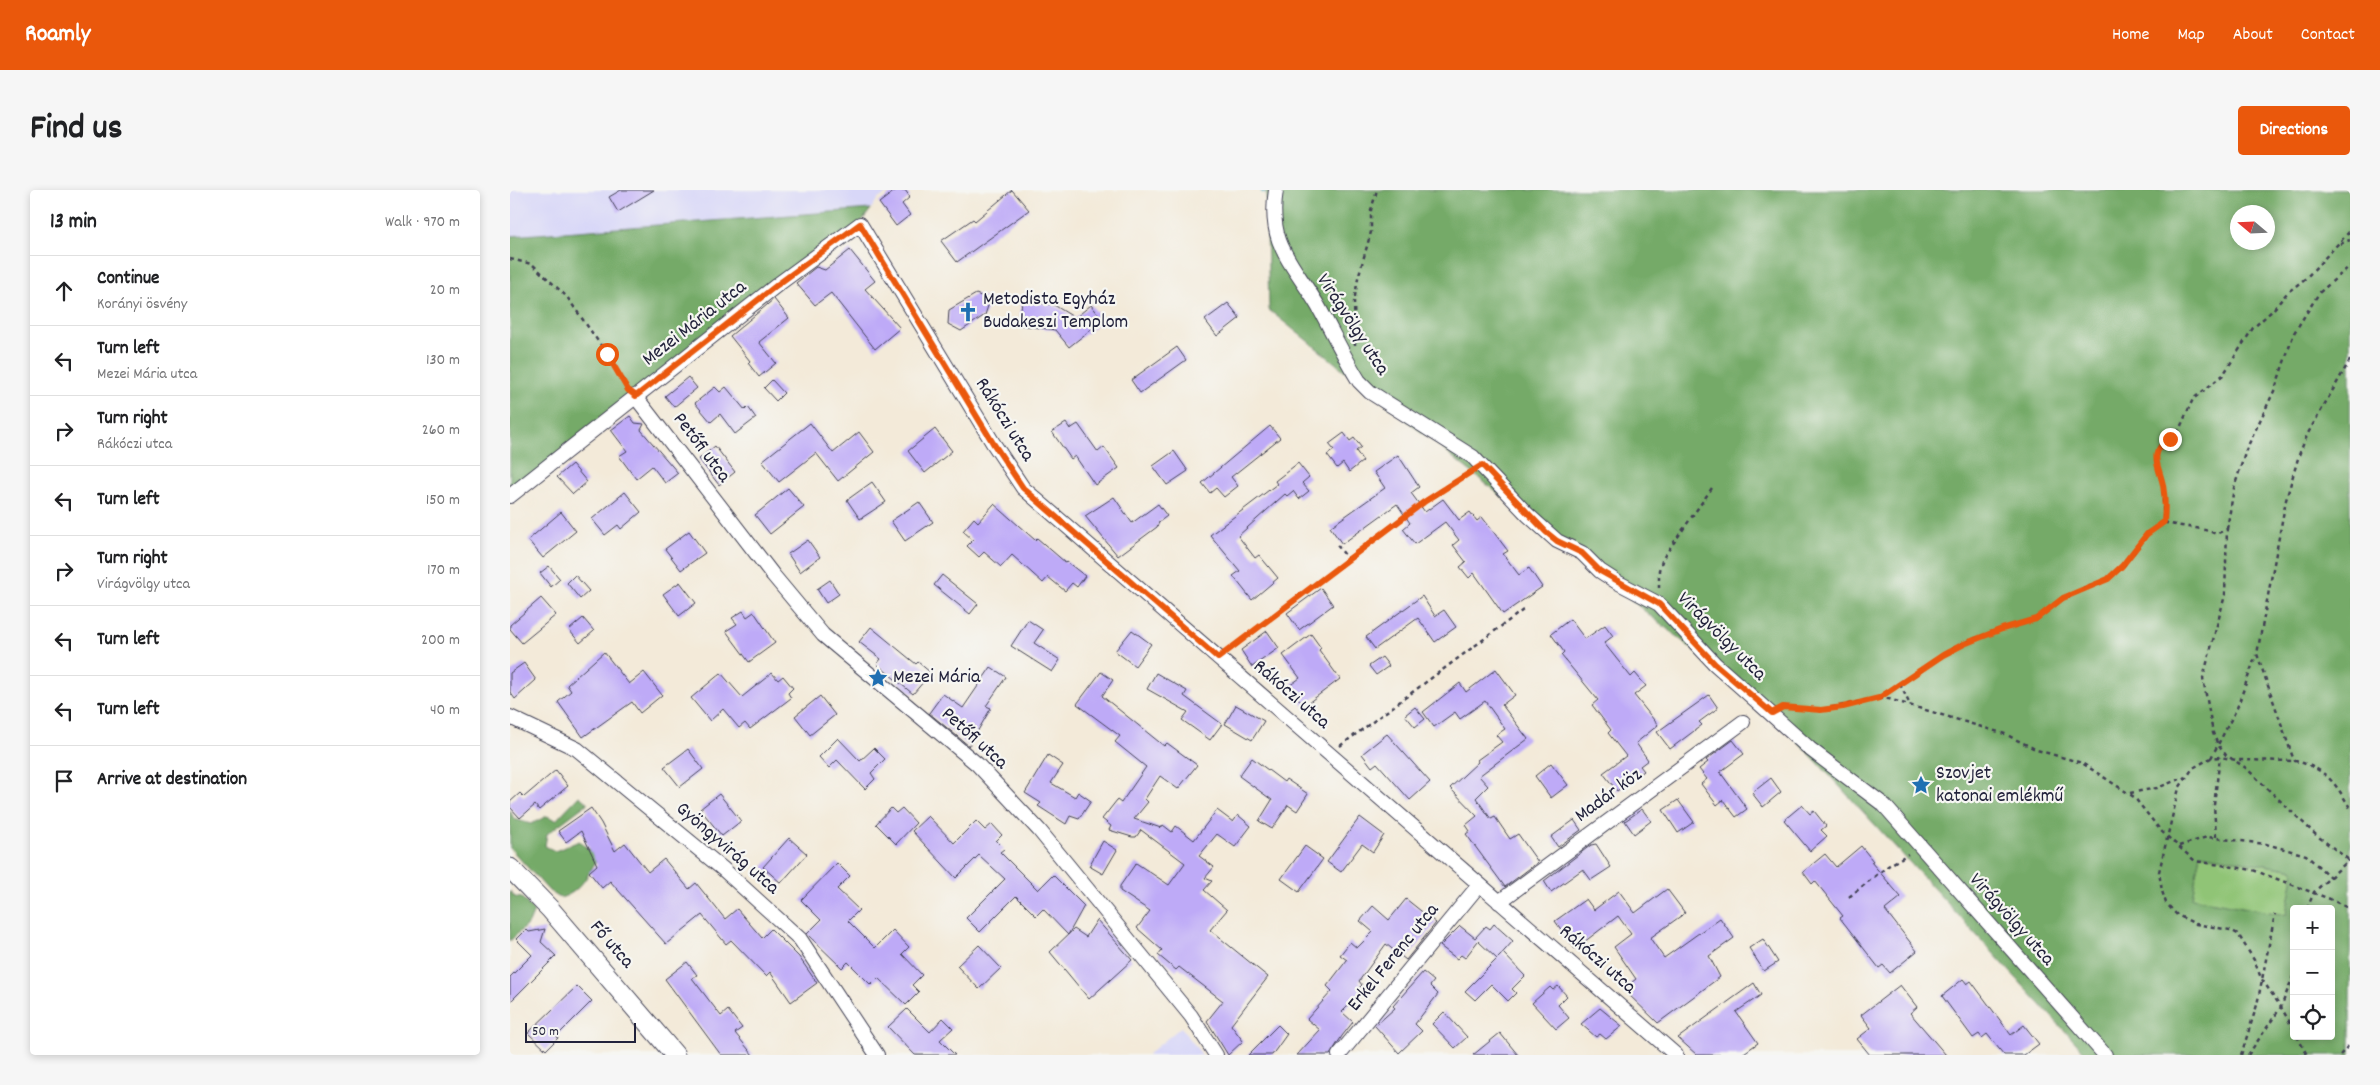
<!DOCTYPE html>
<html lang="en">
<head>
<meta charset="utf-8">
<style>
	:root { --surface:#fff; --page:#f6f6f6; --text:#202124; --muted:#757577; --line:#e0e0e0; --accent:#ea580c }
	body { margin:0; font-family:Dekko,sans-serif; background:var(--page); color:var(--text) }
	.controls { position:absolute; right:15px; bottom:15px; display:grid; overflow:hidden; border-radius:5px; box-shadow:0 2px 8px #0003 }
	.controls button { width:45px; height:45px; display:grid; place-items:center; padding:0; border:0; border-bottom:1px solid var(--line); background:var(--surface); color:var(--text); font:25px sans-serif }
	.compass { position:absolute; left:1720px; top:15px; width:45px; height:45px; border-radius:50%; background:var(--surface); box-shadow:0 2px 8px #0003; rotate:289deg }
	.scale { position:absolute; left:15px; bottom:12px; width:111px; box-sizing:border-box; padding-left:5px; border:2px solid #22223b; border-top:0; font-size:14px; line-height:18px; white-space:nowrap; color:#22223b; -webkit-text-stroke:4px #f6f6f2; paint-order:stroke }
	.stop { position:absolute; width:15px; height:15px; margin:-11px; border:4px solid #ea580c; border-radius:50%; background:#fff }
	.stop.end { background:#ea580c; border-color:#fff; box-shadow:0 1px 5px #0008 }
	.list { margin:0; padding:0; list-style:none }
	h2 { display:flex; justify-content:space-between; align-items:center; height:65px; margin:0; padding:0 20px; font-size:21px }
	h2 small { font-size:16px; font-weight:400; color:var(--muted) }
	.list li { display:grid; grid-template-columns:32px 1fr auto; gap:15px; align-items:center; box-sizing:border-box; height:70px; padding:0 20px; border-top:1px solid var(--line) }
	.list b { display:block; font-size:19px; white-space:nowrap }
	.list p { margin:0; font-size:16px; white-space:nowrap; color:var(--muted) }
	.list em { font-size:16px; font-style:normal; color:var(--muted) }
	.icon { flex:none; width:28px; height:28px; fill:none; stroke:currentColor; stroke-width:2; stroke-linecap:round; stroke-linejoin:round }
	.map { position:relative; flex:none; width:1840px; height:865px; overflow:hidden; border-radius:5px }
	header { display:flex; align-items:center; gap:30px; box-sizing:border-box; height:70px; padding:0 25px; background:var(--accent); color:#fff }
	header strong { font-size:24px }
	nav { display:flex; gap:28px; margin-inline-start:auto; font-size:18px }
	.intro { display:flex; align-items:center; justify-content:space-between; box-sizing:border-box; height:120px; padding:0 30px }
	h1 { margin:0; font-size:35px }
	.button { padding:12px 22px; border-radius:5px; background:var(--accent); color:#fff; font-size:18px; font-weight:700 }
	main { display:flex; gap:30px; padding:0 30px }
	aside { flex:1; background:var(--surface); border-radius:5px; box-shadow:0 2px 8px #0003 }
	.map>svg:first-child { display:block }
</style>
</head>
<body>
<header>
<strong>Roamly</strong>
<nav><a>Home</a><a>Map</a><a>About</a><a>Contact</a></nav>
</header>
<div class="intro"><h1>Find us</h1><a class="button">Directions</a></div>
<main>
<aside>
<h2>13 min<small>Walk · 970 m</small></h2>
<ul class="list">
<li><svg class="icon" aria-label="ahead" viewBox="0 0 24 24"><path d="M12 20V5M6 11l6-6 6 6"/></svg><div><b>Continue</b><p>Korányi ösvény</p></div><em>20 m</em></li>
<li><svg class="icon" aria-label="left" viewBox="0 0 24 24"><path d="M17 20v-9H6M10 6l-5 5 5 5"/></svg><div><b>Turn left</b><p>Mezei Mária utca</p></div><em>130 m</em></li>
<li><svg class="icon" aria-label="right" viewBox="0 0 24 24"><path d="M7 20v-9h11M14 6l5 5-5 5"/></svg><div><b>Turn right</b><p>Rákóczi utca</p></div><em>260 m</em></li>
<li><svg class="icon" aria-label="left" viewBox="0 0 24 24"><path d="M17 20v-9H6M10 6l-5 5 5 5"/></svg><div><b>Turn left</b></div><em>150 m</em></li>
<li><svg class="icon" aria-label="right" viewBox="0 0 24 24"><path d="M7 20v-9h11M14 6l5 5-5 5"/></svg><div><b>Turn right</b><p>Virágvölgy utca</p></div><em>170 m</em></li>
<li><svg class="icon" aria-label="left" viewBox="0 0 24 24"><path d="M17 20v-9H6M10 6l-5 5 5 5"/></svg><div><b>Turn left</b></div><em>200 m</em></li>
<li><svg class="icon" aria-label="left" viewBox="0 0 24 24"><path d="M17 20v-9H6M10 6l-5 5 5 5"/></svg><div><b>Turn left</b></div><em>40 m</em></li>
<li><svg class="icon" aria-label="arrive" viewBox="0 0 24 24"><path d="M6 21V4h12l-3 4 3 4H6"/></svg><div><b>Arrive at destination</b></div></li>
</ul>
</aside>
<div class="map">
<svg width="1840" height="865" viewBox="0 0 1840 865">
	<rect width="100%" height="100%" fill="#f6f6f2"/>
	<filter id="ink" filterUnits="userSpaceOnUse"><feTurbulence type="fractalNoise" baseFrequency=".02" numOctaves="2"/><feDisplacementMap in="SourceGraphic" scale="10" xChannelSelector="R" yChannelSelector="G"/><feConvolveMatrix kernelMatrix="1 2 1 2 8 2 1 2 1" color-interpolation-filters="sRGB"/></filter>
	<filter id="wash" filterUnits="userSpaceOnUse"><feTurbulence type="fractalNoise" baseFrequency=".0096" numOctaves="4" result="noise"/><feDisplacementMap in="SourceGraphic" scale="20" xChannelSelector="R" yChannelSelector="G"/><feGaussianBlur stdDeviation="1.12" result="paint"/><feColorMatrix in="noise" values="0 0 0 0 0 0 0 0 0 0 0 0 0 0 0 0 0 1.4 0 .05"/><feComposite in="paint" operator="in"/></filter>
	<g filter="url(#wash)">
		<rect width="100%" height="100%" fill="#f3ead9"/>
		<path fill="#d8d7f8" d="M0,0H382L367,10L361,19L0,46Z
			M671,837L692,865H637Z"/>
		<path fill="#90c476" stroke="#597358" d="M1690,664L1784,680L1776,725L1682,708Z"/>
		<path fill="#74aa67" stroke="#4b6651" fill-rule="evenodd" d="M756,0H1840V865H1577L1262,523L759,120ZM1728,22H1758V52H1728ZM1690,664L1784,680L1776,725L1682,708ZM1784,719H1821V846H1784Z
			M361,19L350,34L0,306V46Z
			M69,606L78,613L37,644L35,656L45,661L69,651L88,667C79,684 70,703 50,708L39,701L0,658V620L4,629L21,634L37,626L46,630Z
			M0,701L5,707L12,708L24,721L19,733L0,751Z"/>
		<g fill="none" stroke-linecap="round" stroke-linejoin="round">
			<path stroke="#44b0c2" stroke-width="4.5" d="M753,1V0"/>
		</g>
		<g id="blocks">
			<path fill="#beaaf7" d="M111,0H144L108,22L99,7Z
				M386,0H395L400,7L392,14L400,25L386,36L369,13Z
				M502,0L519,20L447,72L431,51L463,29L465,31Z
				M340,60L365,91L355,99L390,138L365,159L321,103L305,115L286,93L306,77L315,80Z
				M466,104L476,108L479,113L475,125L451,141L438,134L439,120Z
				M264,109L279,128L249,152L266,173L249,187L238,173L240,171L220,146Z
				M512,111L544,115L565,128L581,115L593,130L559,157L545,140L509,135Z
				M718,113L730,128L707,146L695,130Z
				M667,157L676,170L630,203L621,190Z
				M178,187L187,198L164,217L155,206Z
				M262,190L274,203L266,211L254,198Z
				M205,197L210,202L216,197L235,220L238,217L246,228L225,244L210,224L201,232L185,213Z
				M120,226L125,233L134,234L131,240L168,283L155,293L142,276L126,289L109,266L117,261L101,240Z
				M300,233L323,263L349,242L364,262L328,291L306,263L269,292L252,271Z
				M556,233L560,239L568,234L588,262L594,257L609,278L585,295L565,266L561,269L542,242Z
				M760,236L770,248L721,287L728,296L714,307L706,298L700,303L692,293Z
				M425,239L442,261L415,283L398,261Z
				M834,243L840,251L844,248L851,257L846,261L853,271L839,282L833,273L827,278L817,265L824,260L819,254Z
				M205,256L225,282L209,295L189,269Z
				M664,261L678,281L657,295L643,276Z
				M888,265L909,297L901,303L915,322L933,309L949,330L960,322L967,331L972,327L998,361L993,364L1009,385L1019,378L1032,397L993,424L964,383L959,388L950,377L956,372L943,355L949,350L935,332L905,354L893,339L900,333L887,314L832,354L820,337L875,298L864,282Z
				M788,273L799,287L792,293L799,301L789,309L783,301L777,306L775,304L728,346L745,368L749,365L768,388L742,410L723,386L730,381L700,345L767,294L765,291Z
				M62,274L77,292L63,304L47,287Z
				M362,292L376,312L350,329L337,310Z
				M278,298L294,317L260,344L245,325Z
				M115,302L131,322L111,339L108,335L95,345L82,329Z
				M604,307L622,333L648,314L657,326L649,332L647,337L608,366L575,326Z
				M409,312L423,332L395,351L381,331Z
				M484,314L525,350L527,348L556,373L557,372L575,386L567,397L562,393L555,401L538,387L533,393L502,365L491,377L474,362L469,367L457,356L463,350L453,341L464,328L468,332Z
				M51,322L66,341L33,368L18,350Z
				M179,341L195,363L171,380L155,359Z
				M298,350L310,367L290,382L278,364Z
				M39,376L50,389L41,397L30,383Z
				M65,385L79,401L70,409L57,393Z
				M432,385L468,414L460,424L424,395Z
				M320,390L329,404L316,413L307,399Z
				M170,392L186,413L169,426L153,404Z
				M811,398L823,415L789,440L777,423Z
				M912,406L925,426L934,420L946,437L925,452L908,428L865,459L856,447Z
				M31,408L46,425L12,453L0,439V435Z
				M233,421L237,427L244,422L265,453L239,472L216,441L227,434L222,428Z
				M73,428L84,441L70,453L59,440Z
				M1060,429L1075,449L1095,435L1103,446L1094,453L1121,487L1125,483L1136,496L1124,505L1148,535L1126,553L1138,570L1130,576L1134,581L1107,601L1093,583L1116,566L1098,543L1101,540L1082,515L1088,510L1051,465L1054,462L1041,444Z
				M518,430L533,440L524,453L550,470L542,482L501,456Z
				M361,437L406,474L408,472L421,483L403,504L367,474L371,469L349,452Z
				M622,440L641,454L625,476L605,461Z
				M757,441L769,458L742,477L731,460Z
				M801,444L811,458L809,460L830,489L794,516L779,496L790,488L773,465Z
				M94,462L119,494L134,482L152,505L130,523L122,512L73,547L48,512L61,501L57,495Z
				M872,467L879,476L866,485L859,476Z
				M14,473L26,490L5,509L0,502V483Z
				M481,477L496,487L476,516L481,518L459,556L419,523L433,504L453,518Z
				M986,479L1005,505L992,515L1018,549L969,586L978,596L966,608L981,629L985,627L1000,649L1008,644L1028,672L995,697L956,644L960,641L956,635L967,626L940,598L968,572L967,570L992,552L986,545L995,539L975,511L950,529L945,522L924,537L913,522L950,493L956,502Z
				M591,482L603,490L592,506L654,556L657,553L687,575L668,599L650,586L635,609L638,612L624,629L651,638L653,635L662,642L666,636L684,650L707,620L723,632L728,625L741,636L725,657L707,644L689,666L704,677L695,688L702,691L694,700L717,720L700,740L758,787L721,835L733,851L718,865L697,831L713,811L669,777L666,780L648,765L652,760L627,738L640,721L610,701V696L626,673L659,695L675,673L631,640L626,647H622L599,640L601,636L592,629L607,610L611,613L636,577L605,552L610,546L567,514Z
				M211,483L232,507L262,483L268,490L273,486L283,498L278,503L281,508L240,539L235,533L229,538L213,519L200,531L181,508Z
				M646,483L677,501L674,506L712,534L700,550L672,530L678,522L637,499Z
				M1199,505L1208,518L1189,532L1192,535L1160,559L1147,542Z
				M310,506L325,525L300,545L285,526Z
				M726,515L754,531L742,550L715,534Z
				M905,517L915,529L905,537L895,525Z
				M877,544L920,592L900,610L867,573L862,577L852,564Z
				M328,548L350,571L364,558L375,569L361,583L365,589L355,599L327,570L319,578L309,567Z
				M1223,550L1234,564L1210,582L1237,619L1226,627L1213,610L1207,615L1191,594L1197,589L1189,579L1198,572L1196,570Z
				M178,559L193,579L170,597L154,577Z
				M538,565L553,575L541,593L565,607L568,602L581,611L569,629L560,626L556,634L528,616L531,613L515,603Z
				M742,568L774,592L776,589L798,604L787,621L778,615L762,639L749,631L762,610L729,586Z
				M1041,573L1058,595L1041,608L1025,586Z
				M46,580L58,596L29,620L25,615L10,628L0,617V612L10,603L14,607Z
				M1261,588L1271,602L1253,617L1242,603Z
				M209,604L231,631L212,646L190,619Z
				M1168,610L1184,632L1168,643L1153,620Z
				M1292,615L1300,624L1304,621L1316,636L1311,640L1317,646L1300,661L1274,630Z
				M81,618L91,633L105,661L115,653L138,682L154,669L179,699L186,693L215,729L227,719L252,748L261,739L289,767L307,793L281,812L260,782L256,786L221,750L216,754L192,725L156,754L100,691L92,698L79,682L87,675L71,641L56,652L48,641Z
				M381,618L386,623L392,618L406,633L386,654L366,634Z
				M1132,619L1141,631L1124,644L1115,631Z
				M418,626L444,653L466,631L475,640L482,634L492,645L486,651L494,659L490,662L528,700L543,685L574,716L558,745L533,719L526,726L506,706L470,742L456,728L495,689L469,665L446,688L402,641Z
				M850,627L874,645L863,662L852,654L831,682L817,672Z
				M1064,630L1071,640L1048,657L1041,647Z
				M279,648L297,664L271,693L253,677Z
				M593,651L607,660L593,684L579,676Z
				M1086,654L1101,677L1081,690L1073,679L1041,702L1034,691L1081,655Z
				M795,656L813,669L789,702L771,689Z
				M1351,656L1363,671L1361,672L1391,707L1375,720L1407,761L1380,783L1373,775L1369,778L1330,728L1333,726L1305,691L1302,694L1293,682L1315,664L1326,677Z
				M327,673L340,686L327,699L349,720L338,731L365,758L383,740L399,757L392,764L412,785L402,795L409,802L396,815L368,788L361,795L338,772L332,778L297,744L311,730L291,710Z
				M1157,699L1175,723L1140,748L1154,768L1210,728L1224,748L1199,766L1210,787L1148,833L1113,799L1126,789L1104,757L1121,744L1108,726L1065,759L1045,731L1076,709L1084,720L1109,701L1125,723Z
				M896,709L926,733L896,770L876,754L849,791L852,795L849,798L852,802L832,822L843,832L832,846L820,865H787L810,840L797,829L822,801L817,796L837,770L830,765L840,752L847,758L863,742L850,731L863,716L879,730Z
				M587,730L622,770L579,809L540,762L564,739L576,747Z
				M984,734L1003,751L987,769L968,751L955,768L951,765L947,769L930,756L950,736L965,748L976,736L980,739Z
				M16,739L19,742L35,739L31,752L46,766L0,812V787L22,765L6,749Z
				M1253,749L1268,772L1254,781L1239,758Z
				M469,755L491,778L469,799L447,776Z
				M993,763L1015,786L1002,799L1006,803L998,811L981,794L965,810L955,801Z
				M177,772L187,785L182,788L211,826L218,820L232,838L225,843L243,865H211L155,789Z
				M913,782L924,791L920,796L928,804L905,834L912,841L889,863L865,836L885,818L883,816Z
				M1453,789L1457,794L1461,791L1501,845L1514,835L1529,854L1514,865H1494L1477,844L1472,848L1469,844L1463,848L1432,806Z
				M1244,793L1251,805L1226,822L1248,853L1231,865H1187L1168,848Z
				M1390,795L1407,817L1400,823L1436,865H1360L1347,849L1361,838L1351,825Z
				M67,796L82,811L47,846L48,848L36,860L18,843Z
				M1048,796L1057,806L1048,815L1059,828L1046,839L1022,813L1040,797L1043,800Z
				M1090,818L1112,836L1096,849L1090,844L1086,847L1071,834Z
				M397,819L420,842L433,828L443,838L430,850L445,865H405L378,837Z
				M934,822L957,847L945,858L922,834Z
				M768,835L777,844L762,865H738Z
				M990,843L1008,865H963Z"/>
		</g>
	</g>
	<g filter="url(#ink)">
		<use href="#blocks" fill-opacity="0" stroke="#414053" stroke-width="1"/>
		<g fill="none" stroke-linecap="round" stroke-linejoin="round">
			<defs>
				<path id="minor" d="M766,0C757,55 783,73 808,116C822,141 834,167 849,191L860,202L963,267L1018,325L1047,351L1072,363L1090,381L1107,392L1149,414L1205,474L1232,498L1300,559L1374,615L1595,865
					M125,206L263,385L313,445L467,574L529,640L681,826L706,865
					M0,306L267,95L350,34L483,253L513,298L1166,865
					M0,527L67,559L213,679L290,749L367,865
					M989,712L1233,532
					M829,865L969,695"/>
				<path id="secondary" d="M0,678L40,719L165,865"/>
			</defs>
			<use href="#minor" stroke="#414053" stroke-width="16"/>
			<use href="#secondary" stroke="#414053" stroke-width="21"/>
			<path stroke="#414053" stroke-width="2.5" stroke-dasharray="4 4" stroke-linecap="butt" d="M1830,54L1840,50
				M0,69L22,74L57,107L97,164L116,196
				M845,155L844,112L848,88L861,42V20L867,0
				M1840,170L1797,245L1789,265L1776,310L1747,464L1782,565L1785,571C1815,578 1825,592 1840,618
				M1654,332C1672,338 1689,336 1706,344L1717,339L1715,405L1693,488L1703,543L1708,555L1716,565L1736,578L1806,645L1839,670
				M1717,339L1724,298L1736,260L1765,199L1784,143L1809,103L1840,76
				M827,355L838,369
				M1149,398V380L1153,368L1202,298
				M719,460L914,312L960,282
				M1390,494L1400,515
				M1369,508L1433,465L1454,453L1492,439L1526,429L1553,408L1598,389L1613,376L1638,343L1654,332L1653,295L1646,270L1649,257L1669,240L1683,209L1713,185L1743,138L1763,120L1777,103L1797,87L1840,41
				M1274,517L1311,520L1369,508L1379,509L1495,544L1527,560L1572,573L1624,607L1651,641L1685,671L1743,680L1820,709L1840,719
				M830,556L1013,420
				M1701,568L1727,518L1746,465
				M1620,603L1647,598L1675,587
				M1706,647L1704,615L1710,567
				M1669,656L1697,647L1756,654L1796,665L1820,687
				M1339,707L1378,676L1398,664
				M1797,719L1804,702L1839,670
				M1784,840L1771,817L1751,788L1744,770L1728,744L1720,740L1686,734L1667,725L1656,713L1652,701L1649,682L1669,598L1683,578L1701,568L1710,567L1726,570L1785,571
				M1787,846L1797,865
				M1731,865L1747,815L1765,724
				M1738,865L1771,817L1784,784
				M1830,865L1840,854"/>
			<use href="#minor" stroke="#fff" stroke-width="14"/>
			<use href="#secondary" stroke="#fff" stroke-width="19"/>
		</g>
	</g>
	<g fill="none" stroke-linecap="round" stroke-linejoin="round" filter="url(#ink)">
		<path stroke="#ea580c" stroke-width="6" d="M97,164L118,200L126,206L267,95L350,34L483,253L513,298L708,468L914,312L972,275L1036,342L1047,351L1072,363L1090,381L1149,414L1205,474L1262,523L1273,517L1311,520L1333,517L1369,508L1433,465L1454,454L1492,439L1526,429L1553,408L1598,389L1612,376L1637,344L1654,332C1655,321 1655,306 1653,295C1649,275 1637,263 1660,249"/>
	</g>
	<defs>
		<symbol id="church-bare" viewBox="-9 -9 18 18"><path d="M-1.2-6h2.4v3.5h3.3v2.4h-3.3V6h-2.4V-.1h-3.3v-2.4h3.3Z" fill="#1f6fb2" stroke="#f6f6f2" stroke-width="2.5" paint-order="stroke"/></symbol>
		<symbol id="sight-bare" viewBox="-9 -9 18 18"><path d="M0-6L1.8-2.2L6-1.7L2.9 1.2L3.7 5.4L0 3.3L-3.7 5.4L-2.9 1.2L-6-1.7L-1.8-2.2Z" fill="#1f6fb2" stroke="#f6f6f2" stroke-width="2.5" paint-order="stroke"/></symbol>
	</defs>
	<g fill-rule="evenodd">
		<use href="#church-bare" x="444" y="108" width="28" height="28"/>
		<use href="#sight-bare" x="354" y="474" width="28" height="28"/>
		<use href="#sight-bare" x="1397" y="581" width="28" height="28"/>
	</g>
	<g text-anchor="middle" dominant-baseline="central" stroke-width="4.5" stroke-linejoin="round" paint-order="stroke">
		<g font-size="20" fill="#22223b" stroke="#f6f6f2" text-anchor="start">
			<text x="473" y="110">Metodista Egyház<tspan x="473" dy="23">Budakeszi Templom</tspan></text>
			<text x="383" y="488">Mezei Mária</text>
			<text x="1426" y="584">Szovjet<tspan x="1426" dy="23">katonai emlékmű</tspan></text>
		</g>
		<g font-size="20" fill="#22223b" stroke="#f6f6f2">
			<text transform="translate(185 134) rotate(-38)">Mezei Mária utca</text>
			<text transform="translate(842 135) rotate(57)">Virágvölgy utca</text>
			<text transform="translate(494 230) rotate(58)">Rákóczi utca</text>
			<text transform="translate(191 258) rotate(53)">Petőfi utca</text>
			<text transform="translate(1211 447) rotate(45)">Virágvölgy utca</text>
			<text transform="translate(781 505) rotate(41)">Rákóczi utca</text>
			<text transform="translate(464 549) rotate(42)">Petőfi utca</text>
			<text transform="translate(1099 606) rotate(-36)">Madár köz</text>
			<text transform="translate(217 659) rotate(41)">Gyöngyvirág utca</text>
			<text transform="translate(1501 730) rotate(48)">Virágvölgy utca</text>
			<text transform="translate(101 755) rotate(49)">Fő utca</text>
			<text transform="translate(884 768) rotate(-51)">Erkel Ferenc utca</text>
			<text transform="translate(1087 770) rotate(41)">Rákóczi utca</text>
		</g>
	</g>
</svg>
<div class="controls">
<button>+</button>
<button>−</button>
<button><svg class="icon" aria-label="locate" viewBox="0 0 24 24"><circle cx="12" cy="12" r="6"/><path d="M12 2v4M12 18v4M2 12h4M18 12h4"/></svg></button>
</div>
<svg class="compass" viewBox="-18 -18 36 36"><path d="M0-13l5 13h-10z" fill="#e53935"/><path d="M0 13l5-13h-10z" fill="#757577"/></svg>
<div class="scale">50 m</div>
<div class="stop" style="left:97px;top:164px"></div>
<div class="stop end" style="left:1660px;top:249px"></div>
</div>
</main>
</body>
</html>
